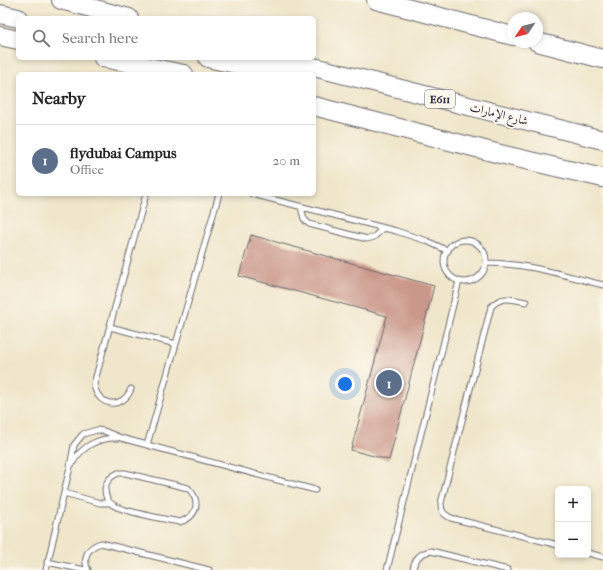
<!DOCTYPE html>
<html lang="en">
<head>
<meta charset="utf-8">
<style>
	:root { --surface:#fff; --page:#f2f2f2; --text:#222; --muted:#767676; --line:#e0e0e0; --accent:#1f6fb2 }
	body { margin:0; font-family:"IM FELL French Canon",Amiri,serif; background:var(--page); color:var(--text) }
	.controls { position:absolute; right:12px; bottom:12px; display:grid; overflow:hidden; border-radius:6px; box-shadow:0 2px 6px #0003 }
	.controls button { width:36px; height:36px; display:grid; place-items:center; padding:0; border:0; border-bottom:1px solid var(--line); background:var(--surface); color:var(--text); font:20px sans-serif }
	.compass { position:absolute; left:507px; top:12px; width:36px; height:36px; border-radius:50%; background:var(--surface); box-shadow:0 2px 6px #0003; rotate:235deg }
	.you { position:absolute; left:345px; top:384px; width:14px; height:14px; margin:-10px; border:3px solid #fff; border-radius:50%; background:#1a73e8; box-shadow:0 0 0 6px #1a73e833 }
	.badge { display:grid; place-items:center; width:26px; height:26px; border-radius:50%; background:var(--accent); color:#fff; font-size:13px; font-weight:700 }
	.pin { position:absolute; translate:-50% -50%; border:2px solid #fff; box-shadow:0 1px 4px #0006 }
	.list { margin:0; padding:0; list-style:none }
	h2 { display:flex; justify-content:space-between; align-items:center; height:52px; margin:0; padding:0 16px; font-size:17px }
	h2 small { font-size:13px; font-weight:400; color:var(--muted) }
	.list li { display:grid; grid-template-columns:26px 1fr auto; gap:12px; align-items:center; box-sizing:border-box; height:72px; padding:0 16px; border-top:1px solid var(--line) }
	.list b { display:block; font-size:15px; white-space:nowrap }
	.list p { margin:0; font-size:13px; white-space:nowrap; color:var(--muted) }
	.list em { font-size:13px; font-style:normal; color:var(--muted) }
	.icon { flex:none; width:22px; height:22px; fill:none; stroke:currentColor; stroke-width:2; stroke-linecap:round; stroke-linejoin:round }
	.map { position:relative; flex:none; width:603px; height:570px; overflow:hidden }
	.search { position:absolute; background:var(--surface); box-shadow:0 2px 6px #0003; left:16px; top:16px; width:300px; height:44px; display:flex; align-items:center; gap:10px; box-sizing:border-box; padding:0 14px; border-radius:6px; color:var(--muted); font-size:15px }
	.panel { position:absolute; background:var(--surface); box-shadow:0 2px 6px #0003; left:16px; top:72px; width:300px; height:124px; border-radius:6px }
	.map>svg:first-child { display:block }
</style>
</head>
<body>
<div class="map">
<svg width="603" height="570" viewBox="0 0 603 570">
	<rect width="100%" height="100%" fill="#fbf7ec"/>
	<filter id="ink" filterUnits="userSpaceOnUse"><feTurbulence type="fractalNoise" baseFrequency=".025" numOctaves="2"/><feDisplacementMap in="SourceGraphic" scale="8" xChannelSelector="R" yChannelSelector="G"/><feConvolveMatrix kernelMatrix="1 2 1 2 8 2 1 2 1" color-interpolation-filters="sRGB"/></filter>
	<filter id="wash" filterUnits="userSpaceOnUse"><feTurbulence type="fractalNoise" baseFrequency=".012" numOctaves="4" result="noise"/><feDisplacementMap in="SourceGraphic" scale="16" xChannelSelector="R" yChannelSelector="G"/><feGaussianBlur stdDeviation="0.9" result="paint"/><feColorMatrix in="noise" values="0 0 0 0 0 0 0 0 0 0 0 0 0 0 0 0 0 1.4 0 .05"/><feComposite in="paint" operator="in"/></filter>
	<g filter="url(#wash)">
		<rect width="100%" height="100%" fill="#f0e6cb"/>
		<g id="blocks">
			<path fill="#ca988a" d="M251,235L434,286L389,460L351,450L387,316L239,276Z"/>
		</g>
	</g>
	<g filter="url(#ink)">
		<use href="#blocks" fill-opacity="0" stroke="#6a676d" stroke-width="1"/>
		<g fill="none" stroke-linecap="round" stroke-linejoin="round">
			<defs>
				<path id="service" d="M252,194L396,231L427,241L448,251
					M301,207L304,219L309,224L367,239L374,237L383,228
					M444 261a21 21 0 1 1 42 0a21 21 0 1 1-42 0Z
					M486,263C526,263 564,275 603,285
					M526,302C512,299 501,295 491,307L441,503C441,511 443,514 451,518L558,545
					M110,327L176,344
					M131,389C123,410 97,407 94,384L146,194
					M147,445L219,194
					M72,464C81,447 98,437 118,438
					M118,473H125L188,488C201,501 198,516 180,522C168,520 122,511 113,505C108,502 105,496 105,489C106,481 111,476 118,473Z
					M64,493L100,503H110
					M588,553L603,557
					M47,562L85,570
					M46,570L70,467L74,445L83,434L97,430L104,431L121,438L315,490
					M88,570C82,557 88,547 101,543L209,570
					M387,570L459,281
					M413,570C414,559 420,553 431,551L508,570"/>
				<path id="motorway" d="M61,0L129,18
					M376,0L513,36
					M0,14L18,18
					M0,36L18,40
					M537,42L603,59
					M103,58L184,74
					M208,58C236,65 265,69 294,68
					M278,58L603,140
					M314,106L500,154L603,178"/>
			</defs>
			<use href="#service" stroke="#6a676d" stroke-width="7"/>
			<use href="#motorway" stroke="#6a676d" stroke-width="20"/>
			<use href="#service" stroke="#fff" stroke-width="5"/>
			<use href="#motorway" stroke="#fff" stroke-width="18"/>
		</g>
	</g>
	<g text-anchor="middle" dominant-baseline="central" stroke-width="3.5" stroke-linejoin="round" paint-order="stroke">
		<rect fill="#fbf7ec" stroke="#636270" stroke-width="1" x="425" y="90" width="30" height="18" rx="3"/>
		<g font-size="11" font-weight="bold" fill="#22223b">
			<text x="440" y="99">E611</text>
		</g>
		<g font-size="12" fill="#22223b" stroke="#fbf7ec">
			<text transform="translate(499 114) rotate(14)">شارع الإمارات</text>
		</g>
	</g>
</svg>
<div class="controls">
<button>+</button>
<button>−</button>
</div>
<svg class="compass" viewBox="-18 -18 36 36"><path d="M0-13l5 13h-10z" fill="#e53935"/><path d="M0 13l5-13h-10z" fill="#767676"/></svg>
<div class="you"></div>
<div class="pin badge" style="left:389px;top:383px;background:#5c6f8a">1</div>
<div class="search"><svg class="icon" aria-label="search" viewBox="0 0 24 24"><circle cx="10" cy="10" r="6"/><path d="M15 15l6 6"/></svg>Search here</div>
<section class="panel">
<h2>Nearby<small></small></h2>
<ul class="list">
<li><span class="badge" style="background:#5c6f8a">1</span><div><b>flydubai Campus</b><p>Office</p></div><em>20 m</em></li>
</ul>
</section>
</div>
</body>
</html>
